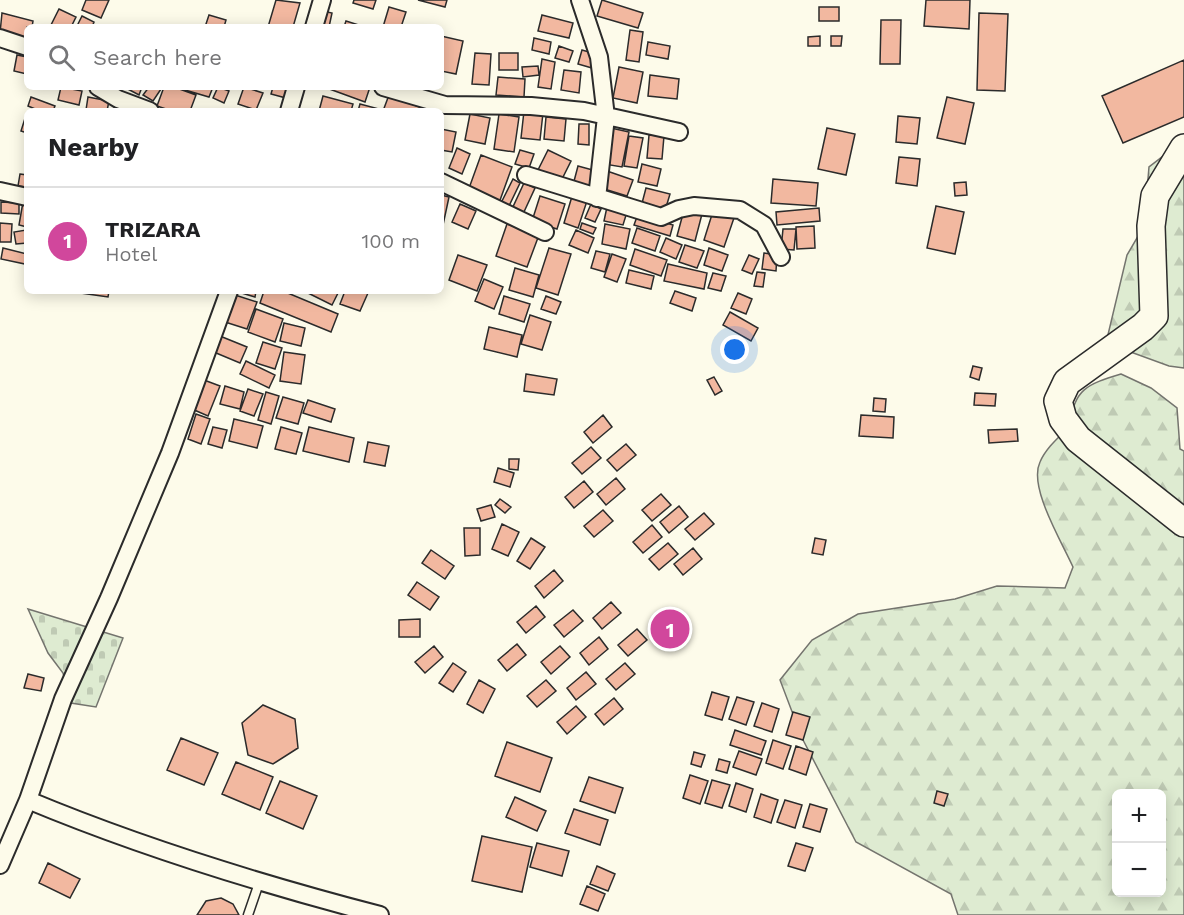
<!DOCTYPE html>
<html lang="en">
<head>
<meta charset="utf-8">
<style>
	:root { --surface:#fff; --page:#f6f6f6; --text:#202124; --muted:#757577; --line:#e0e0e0; --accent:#c62828 }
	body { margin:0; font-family:"Work Sans",sans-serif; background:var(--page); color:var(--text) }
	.controls { position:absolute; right:18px; bottom:18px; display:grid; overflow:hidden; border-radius:9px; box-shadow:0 3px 15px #0003 }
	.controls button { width:54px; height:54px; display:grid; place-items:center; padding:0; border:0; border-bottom:2px solid var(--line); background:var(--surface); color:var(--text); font:30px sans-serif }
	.you { position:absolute; left:735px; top:350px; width:21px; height:21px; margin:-15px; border:4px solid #fff; border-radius:50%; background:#1a73e8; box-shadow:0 0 0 9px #1a73e833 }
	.badge { display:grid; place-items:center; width:39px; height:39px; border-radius:50%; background:var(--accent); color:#fff; font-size:20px; font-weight:700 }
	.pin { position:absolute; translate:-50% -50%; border:3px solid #fff; box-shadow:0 2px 6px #0006 }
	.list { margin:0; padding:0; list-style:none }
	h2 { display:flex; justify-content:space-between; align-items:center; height:78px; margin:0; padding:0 24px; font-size:26px }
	h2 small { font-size:20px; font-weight:400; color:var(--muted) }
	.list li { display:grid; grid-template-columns:39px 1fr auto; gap:18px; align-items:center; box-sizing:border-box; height:108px; padding:0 24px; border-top:2px solid var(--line) }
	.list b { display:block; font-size:22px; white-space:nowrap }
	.list p { margin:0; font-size:20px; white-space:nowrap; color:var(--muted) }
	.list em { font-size:20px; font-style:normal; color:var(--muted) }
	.icon { flex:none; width:33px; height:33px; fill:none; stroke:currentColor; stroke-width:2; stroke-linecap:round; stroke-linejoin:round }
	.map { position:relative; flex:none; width:1184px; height:915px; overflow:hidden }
	.search { position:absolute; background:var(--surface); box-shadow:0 3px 15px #0003; left:24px; top:24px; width:420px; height:66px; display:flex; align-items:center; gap:15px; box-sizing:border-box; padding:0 21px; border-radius:9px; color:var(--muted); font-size:22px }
	.panel { position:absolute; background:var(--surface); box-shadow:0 3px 15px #0003; left:24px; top:108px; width:420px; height:186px; border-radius:9px }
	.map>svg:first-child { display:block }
</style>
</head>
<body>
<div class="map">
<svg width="1184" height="915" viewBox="0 0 1184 915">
	<defs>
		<pattern id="forest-firs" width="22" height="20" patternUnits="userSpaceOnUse" patternTransform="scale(1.5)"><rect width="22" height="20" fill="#deebd1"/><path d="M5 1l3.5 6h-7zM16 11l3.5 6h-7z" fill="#bfcab4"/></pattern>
		<pattern id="cemetery-stones" width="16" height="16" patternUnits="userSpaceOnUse" patternTransform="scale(1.5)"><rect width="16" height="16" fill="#deebd1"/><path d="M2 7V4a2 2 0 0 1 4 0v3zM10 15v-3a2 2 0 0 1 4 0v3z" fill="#bfcab4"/></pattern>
	</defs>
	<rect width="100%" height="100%" fill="#fdfbea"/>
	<path fill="url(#forest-firs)" stroke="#74746e" stroke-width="1.5" fill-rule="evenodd" d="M1184,140V368L1169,366L1106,343L1127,255L1144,226L1149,167Z
		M1121,374L1151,388L1177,408L1180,449L1184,451V915H958L951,894L856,842L802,738L780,680L812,640L858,614L955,599L997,586L1065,588L1073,567C1062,542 1028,487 1040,462C1046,448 1059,437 1070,426C1073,389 1088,384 1121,374ZM1116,794H1162V892H1116Z"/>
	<path fill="url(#cemetery-stones)" stroke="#74746e" stroke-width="1.5" d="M28,609L123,638L96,707L71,703L63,673L48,653Z"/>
	<path fill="#f2b8a0" stroke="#2b2b2b" stroke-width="1.5" d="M86,0H109L101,18L82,10Z
		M276,0L300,3L293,27H268Z
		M354,0H376L373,9L353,3Z
		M418,0H447L445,7Z
		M602,0L643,13L638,28L597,16Z
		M926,0H970L969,29L924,26Z
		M389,7L406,12L401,27H383Z
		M819,7H839V21H819Z
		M59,9L76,17L71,27H50Z
		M323,11L332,13L329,27H320Z
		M2,13L33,21L32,27H27V40L0,33Z
		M979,13L1008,14L1005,91L977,90Z
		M209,15L226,20L224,27H205Z
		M542,15L573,23L569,38L538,31Z
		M82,16L94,22L92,27L77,26Z
		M881,20H901L900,64H880Z
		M346,21L362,26V27H344Z
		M630,30L643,32L639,62L626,60Z
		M441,36L463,41L456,74L441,71Z
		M820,36V46H808V37Z
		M831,36H842L841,46H831Z
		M534,38L551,42L549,54L532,50Z
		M648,42L670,46L668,59L646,55Z
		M559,46L573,51L569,62L555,58Z
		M582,50L596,54L592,68L578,64Z
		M475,53L491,54L489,85L472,84Z
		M499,53H518V70H499Z
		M17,55L27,57V74L14,71Z
		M542,59L555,62L551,89L538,87Z
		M1184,60V117L1123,143L1102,96Z
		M538,66L539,75L523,77L522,67Z
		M619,67L643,72L637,103L613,98Z
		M564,70L581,72L579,93L561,90Z
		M650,75L679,79L677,99L648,96Z
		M498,77L525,79L524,97L496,95Z
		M61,87L82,91L79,105L58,100Z
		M124,87H142L139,95Z
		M149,87L161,89L153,101L143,95Z
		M164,87H174L196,95L190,111H172L157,106Z
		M186,87H213L209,97L185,90Z
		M218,87L229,91L224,103L213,98Z
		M244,87L263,93L256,110L238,104Z
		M273,87H289L286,98L271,94Z
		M324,87H370L365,102Z
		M389,95L422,108L421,111H383Z
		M323,96L353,104L351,111H319Z
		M31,97L55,106L53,111H40L28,106Z
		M88,97L109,101L107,111L86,110Z
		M947,97L974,103L965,144L937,138Z
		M360,104L379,109V111H358Z
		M524,111L543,113L540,140L521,138Z
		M27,112V133L21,131Z
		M470,114L490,118L485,144L465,140Z
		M499,114L519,117L514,152L494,149Z
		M898,116L920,118L917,144L896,142Z
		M546,117L566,119L564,141L544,139Z
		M579,124H589V145L578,144Z
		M611,128L629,132L622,167L604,164Z
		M827,128L855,134L846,175L818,169Z
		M441,129L456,132L452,152L441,150Z
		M649,135L664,136L662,159L647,158Z
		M629,136L643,138L637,168L624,166Z
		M457,148L470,154L462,174L449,168Z
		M520,150L534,154L529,168L515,164Z
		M548,150L571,161L560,183L537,172Z
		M481,155L512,167L499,203L468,191Z
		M899,157L920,159L917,186L896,183Z
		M642,164L661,169L657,186L638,182Z
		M578,166L600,172L595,191L573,185Z
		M607,171L633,180L627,196L601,188Z
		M20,174L27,175V187L18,186Z
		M513,179L520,183L507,210L499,207Z
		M773,179L818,183L816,206L771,203Z
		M966,182L967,195L955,196L954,183Z
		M524,183L535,188L523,214L512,209Z
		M646,188L670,194L664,214L641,207Z
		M573,193L588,198L578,228L564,223Z
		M441,195L449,197L443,225H441Z
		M540,196L565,204L557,229L532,221Z
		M1,202L19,203V214L1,213Z
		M23,202L27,203V227L19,225Z
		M460,204L476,211L468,229L452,222Z
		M591,204L601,209L595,222L585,218Z
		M936,206L964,212L955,254L927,248Z
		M607,207L627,212L623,225L604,221Z
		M714,208L735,215L724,247L704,240Z
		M819,208L820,221L777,225L776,212Z
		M684,210L702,214L695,241L677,236Z
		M638,214L673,225L670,236L634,225Z
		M0,223L12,224L11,242H0Z
		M582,223L596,228L593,234L580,229Z
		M507,224L539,235L527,267L496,256Z
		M605,224L630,229L626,249L602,244Z
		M814,226L815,248L797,249L796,227Z
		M637,228L660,236L655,251L632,243Z
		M783,229H796L794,250L781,249Z
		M26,230L27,243L16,244L14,232Z
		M576,230L594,238L588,253L569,245Z
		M666,238L682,245L676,259L660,252Z
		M685,245L704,251L697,268L679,262Z
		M3,248L27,254L25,264L1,259Z
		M549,248L571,254L558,295L536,288Z
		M709,248L728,255L722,271L704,265Z
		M635,249L667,260L661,276L630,265Z
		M596,251L610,254L605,272L591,268Z
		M764,253L777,255L776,271L762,269Z
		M612,254L626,259L617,282L604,277Z
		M458,255L487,265L477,291L449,280Z
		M749,255L759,259L752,274L742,270Z
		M668,264L707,273L704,289L664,281Z
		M515,268L539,275L533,297L509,290Z
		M629,270L654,276L651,289L626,283Z
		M757,272L765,273L763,287L754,286Z
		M713,273L726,276L721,291L708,288Z
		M484,279L503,287L494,309L475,301Z
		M81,291H109L108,297L81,293Z
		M235,291H256L255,297Z
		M264,291H283L338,314L331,332L260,303Z
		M304,291H339L332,305Z
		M345,291L368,293L360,311L340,304Z
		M675,291L696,298L692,311L670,303Z
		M738,293L752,299L746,314L731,308Z
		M235,295L257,302L247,329L225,322Z
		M504,296L530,304L524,322L499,314Z
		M546,296L561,302L556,314L541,309Z
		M256,309L283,319L275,342L248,332Z
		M730,312L758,328L751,341L723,325Z
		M530,315L551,322L542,350L521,344Z
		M284,323L305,328L301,346L280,341Z
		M489,327L522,335L517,357L484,349Z
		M215,334L247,347L240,363L209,350Z
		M263,342L282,348L275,369L256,363Z
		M284,352L305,355L301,384L280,381Z
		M246,361L275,375L269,388L240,374Z
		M973,366L982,368L979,380L970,377Z
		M526,374L557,379L554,395L524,391Z
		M714,377L722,391L715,395L707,380Z
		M204,380L220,386L208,416L192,409Z
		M225,386L244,392L240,409L220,404Z
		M248,389L263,394L254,416L240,411Z
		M266,392L279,396L271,424L258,420Z
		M975,393L996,394L995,406L974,405Z
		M283,397L304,403L298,424L276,418Z
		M874,398L886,399L885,412L873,411Z
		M308,400L335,409L331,422L303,413Z
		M196,414L210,419L201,444L188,439Z
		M603,415L612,427L593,443L584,432Z
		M861,415L894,417L893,438L859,436Z
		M234,419L263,426L257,448L229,441Z
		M213,427L227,430L222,448L208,444Z
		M281,427L302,433L296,454L275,449Z
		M309,427L354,438L349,462L303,451Z
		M1017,429L1018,441L989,443L988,430Z
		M368,442L389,446L385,466L364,462Z
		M626,444L636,455L617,471L607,460Z
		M591,447L601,458L582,474L572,463Z
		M509,459H519L518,470L509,469Z
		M498,468L514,473L510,487L494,482Z
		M616,478L625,489L606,505L597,494Z
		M584,481L593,492L574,508L565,497Z
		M661,494L671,505L652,521L642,510Z
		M500,499L511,507L505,513L495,505Z
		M491,505L495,517L481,521L477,509Z
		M679,506L688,517L669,533L660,522Z
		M603,510L613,521L594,537L584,526Z
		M704,513L714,524L695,540L685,529Z
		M502,524L519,532L508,556L492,549Z
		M652,525L662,537L643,553L633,542Z
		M464,528H480V555L465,556Z
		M531,538L545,547L530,569L517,561Z
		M815,538L826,540L823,555L812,553Z
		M668,543L678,554L659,570L649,559Z
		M693,548L702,559L683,575L674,564Z
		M431,550L454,566L445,579L422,563Z
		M554,570L563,581L544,598L535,586Z
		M417,582L439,597L430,610L408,595Z
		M611,602L621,613L602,629L593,618Z
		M536,606L545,617L526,633L517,622Z
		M573,610L583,621L564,637L554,625Z
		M420,619V637H399V620Z
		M659 631a10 10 0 1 1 20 0a10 10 0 1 1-20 0Z
		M637,629L647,640L628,656L618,645Z
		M599,637L608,649L589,665L580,653Z
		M517,644L526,655L507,671L498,660Z
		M434,646L443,657L425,673L415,662Z
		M560,646L570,657L551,674L541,662Z
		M453,663L466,672L453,692L439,683Z
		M625,663L635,674L616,690L606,679Z
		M586,672L596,684L576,700L567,688Z
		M28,674L44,678L41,691L24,688Z
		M479,680L495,689L483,713L467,704Z
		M546,680L556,691L537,707L527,696Z
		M712,692L729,697L722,720L705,715Z
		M737,697L754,702L746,725L729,719Z
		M614,698L623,709L604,725L595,714Z
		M762,703L779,709L772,732L754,726Z
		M263,705L295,719L298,748L273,764L248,755L242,723Z
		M576,706L586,717L567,734L557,722Z
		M793,712L810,717L803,740L786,735Z
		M735,730L766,741L761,755L730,745Z
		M181,738L218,753L204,785L167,770Z
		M773,740L791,746L783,769L766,763Z
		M507,742L552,758L540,792L495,776Z
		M796,746L813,752L806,775L789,769Z
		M739,751L762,759L756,775L733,767Z
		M694,752L705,755L701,767L691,764Z
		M719,759L730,762L727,773L716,770Z
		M236,762L273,777L260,810L222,794Z
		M690,775L708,781L700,804L683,798Z
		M589,777L623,788L615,813L580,801Z
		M712,780L730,785L722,808L705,803Z
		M280,781L317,796L303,829L266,813Z
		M736,783L753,789L746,812L729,806Z
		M937,791L948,794L944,806L934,803Z
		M761,794L778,800L771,823L754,817Z
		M515,797L546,811L537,831L506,817Z
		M785,800L802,805L795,828L777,822Z
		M810,804L827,809L820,832L803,827Z
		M574,809L608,820L600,845L565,833Z
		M482,836L532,847L522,892L472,881Z
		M537,843L569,851L562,876L530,867Z
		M796,843L813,848L805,871L788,866Z
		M48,863L80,879L70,898L39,883Z
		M597,866L615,874L608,891L590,884Z
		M587,886L605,894L598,911L580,904Z
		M221,898L233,904L239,915H197L206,901Z"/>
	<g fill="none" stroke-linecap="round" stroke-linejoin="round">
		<defs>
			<path id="lane" d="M248,915L259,883"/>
			<path id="street" d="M580,0L599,57L606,117L597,198
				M314,27L322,0
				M0,38L27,47
				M98,87L118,99L150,111
				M383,87L445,105L531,106L584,111L679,132
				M289,111L296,87
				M526,175L661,217L679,209L694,206L740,210L764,225L781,257
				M441,182L545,232
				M0,191L27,197
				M28,800C143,848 261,884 380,915
				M0,865L28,800L63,699L109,598L170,453L229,291"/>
			<path id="primary" d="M1184,148L1155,196L1151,226L1154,316L1143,327L1067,382L1058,401L1063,419L1078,439L1184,523"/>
		</defs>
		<use href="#lane" stroke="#2b2b2b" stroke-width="11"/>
		<use href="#street" stroke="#2b2b2b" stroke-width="20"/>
		<use href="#primary" stroke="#2b2b2b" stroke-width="30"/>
		<use href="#lane" stroke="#fdfbea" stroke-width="8"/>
		<use href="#street" stroke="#fdfbea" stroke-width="16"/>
		<use href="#primary" stroke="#fdfbea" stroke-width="27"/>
	</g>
</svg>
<div class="controls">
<button>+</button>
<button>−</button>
</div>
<div class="you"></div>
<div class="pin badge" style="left:670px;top:629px;background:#d1479c">1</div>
<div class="search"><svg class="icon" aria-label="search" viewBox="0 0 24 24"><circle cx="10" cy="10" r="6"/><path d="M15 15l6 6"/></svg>Search here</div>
<section class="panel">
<h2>Nearby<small></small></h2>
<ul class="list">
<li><span class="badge" style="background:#d1479c">1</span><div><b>TRIZARA</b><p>Hotel</p></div><em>100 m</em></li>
</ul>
</section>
</div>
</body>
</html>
